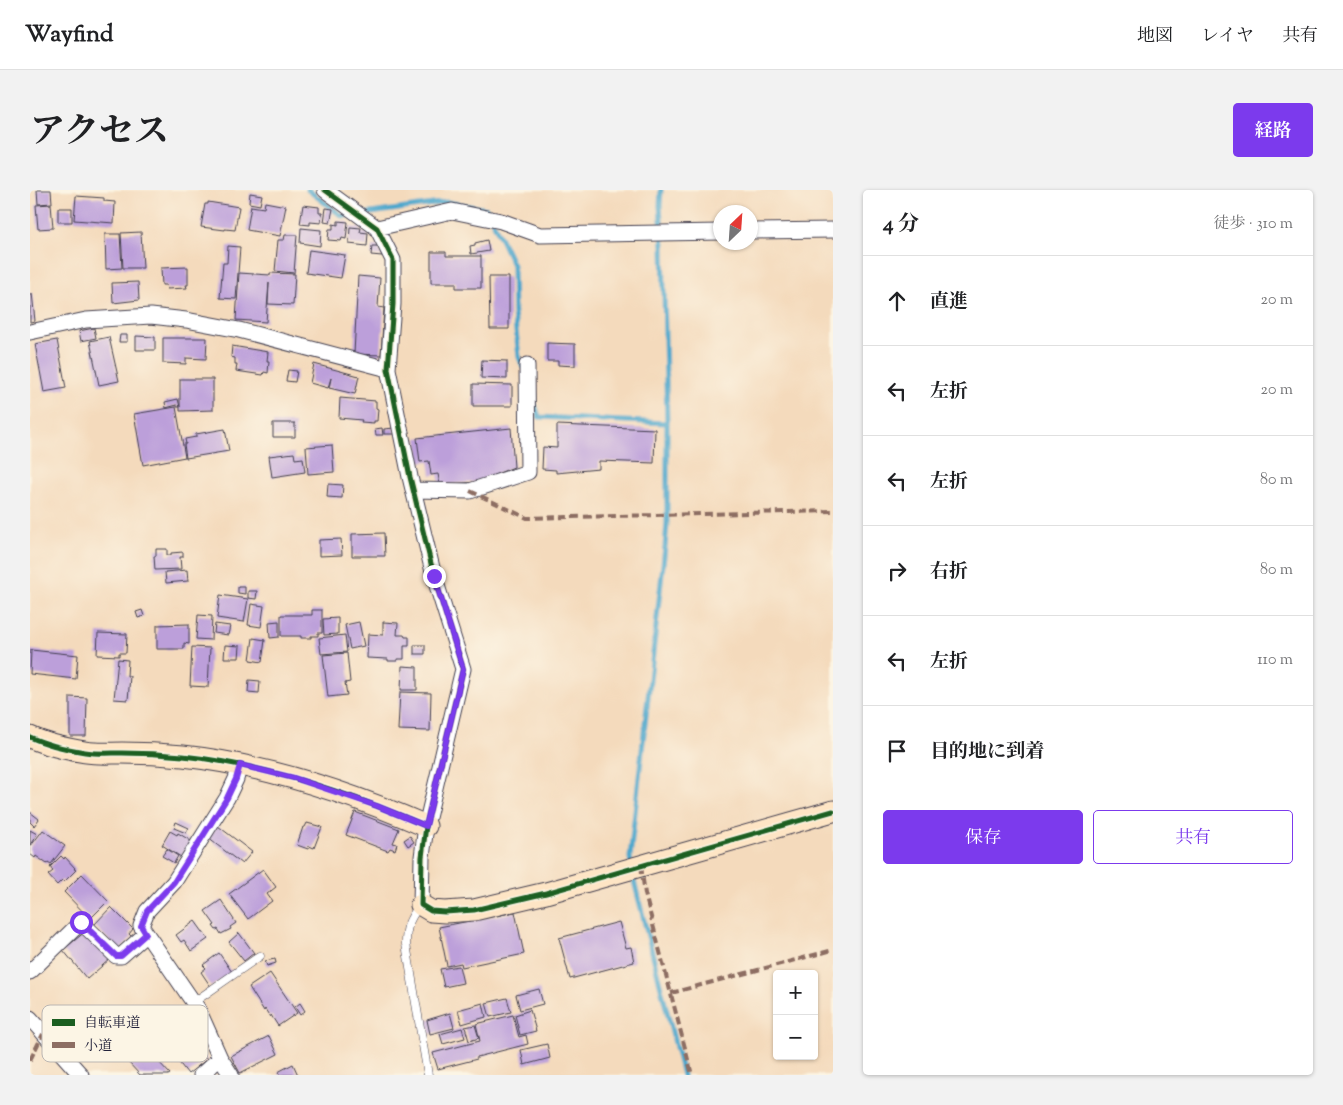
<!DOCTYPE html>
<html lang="ja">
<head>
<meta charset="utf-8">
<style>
	:root { --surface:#fff; --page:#f2f2f2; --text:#202124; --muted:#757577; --line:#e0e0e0; --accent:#7c3aed }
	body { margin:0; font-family:"Sorts Mill Goudy","Noto Serif JP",serif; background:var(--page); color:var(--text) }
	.controls { position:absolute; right:15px; bottom:15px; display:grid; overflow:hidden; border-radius:5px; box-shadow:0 1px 4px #0004 }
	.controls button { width:45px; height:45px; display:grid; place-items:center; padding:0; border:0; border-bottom:1px solid var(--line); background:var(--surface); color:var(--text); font:25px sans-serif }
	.compass { position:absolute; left:683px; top:15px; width:45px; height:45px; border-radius:50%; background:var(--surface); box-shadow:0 1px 4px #0004; rotate:25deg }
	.stop { position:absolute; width:15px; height:15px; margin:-11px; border:4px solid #7c3aed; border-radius:50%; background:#fff }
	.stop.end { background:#7c3aed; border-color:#fff; box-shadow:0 1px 5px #0008 }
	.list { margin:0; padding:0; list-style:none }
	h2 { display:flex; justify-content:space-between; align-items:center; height:65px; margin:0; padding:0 20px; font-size:21px }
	h2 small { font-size:16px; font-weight:400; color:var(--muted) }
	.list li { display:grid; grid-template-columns:32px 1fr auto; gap:15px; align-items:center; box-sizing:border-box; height:90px; padding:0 20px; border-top:1px solid var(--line) }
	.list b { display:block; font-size:19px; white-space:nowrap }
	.list em { font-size:16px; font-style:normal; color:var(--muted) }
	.actions { display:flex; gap:10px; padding:15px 20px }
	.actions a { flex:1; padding:11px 0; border:1px solid var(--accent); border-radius:5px; text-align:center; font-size:18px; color:var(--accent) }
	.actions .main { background:var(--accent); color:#fff }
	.icon { flex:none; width:28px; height:28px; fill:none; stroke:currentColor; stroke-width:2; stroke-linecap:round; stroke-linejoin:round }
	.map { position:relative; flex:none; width:803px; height:885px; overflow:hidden; border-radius:5px }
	header { display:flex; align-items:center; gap:30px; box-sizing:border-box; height:70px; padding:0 25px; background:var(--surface); border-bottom:1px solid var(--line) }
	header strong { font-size:24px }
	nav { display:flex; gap:28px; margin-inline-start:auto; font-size:18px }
	.intro { display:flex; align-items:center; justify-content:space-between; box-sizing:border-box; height:120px; padding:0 30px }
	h1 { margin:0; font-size:35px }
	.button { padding:12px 22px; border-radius:5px; background:var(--accent); color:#fff; font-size:18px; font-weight:700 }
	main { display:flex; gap:30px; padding:0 30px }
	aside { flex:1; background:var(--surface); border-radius:5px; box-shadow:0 1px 4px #0004 }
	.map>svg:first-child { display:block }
</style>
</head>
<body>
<header>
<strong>Wayfind</strong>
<nav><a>地図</a><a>レイヤ</a><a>共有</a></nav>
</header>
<div class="intro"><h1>アクセス</h1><a class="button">経路</a></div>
<main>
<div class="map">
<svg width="803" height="885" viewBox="0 0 803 885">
	<rect width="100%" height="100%" fill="#fcf5e5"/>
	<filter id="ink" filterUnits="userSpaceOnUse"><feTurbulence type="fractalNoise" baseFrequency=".02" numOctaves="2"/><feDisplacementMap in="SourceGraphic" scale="10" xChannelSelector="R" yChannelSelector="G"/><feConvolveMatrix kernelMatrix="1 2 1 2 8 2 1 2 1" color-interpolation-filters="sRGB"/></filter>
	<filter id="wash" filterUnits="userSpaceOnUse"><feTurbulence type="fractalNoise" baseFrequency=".0096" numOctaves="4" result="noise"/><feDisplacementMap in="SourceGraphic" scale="20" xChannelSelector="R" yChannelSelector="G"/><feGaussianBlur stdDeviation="1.12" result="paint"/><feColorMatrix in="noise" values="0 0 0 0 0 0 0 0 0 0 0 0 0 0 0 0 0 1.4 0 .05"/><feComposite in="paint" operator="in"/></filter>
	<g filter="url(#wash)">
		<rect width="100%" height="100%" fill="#f4dabc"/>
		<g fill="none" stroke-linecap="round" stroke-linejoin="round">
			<path stroke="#4fa7cc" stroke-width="5" d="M278,0L312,26L323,25
				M334,24L417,12L457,19L483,75L484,123L489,167L493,177
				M503,209L509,227L637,233
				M601,675L600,667L635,357L637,333V233L633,55L630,16L631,0
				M602,683L653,885"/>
		</g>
		<g id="blocks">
			<path fill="#bc9fda" d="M7,0H21L22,13L8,14Z
				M220,3L232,5L230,15L219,13Z
				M46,6L74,8V11L85,12L84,33L44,30Z
				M178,12L209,17L205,40L195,39V40L171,37L175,14H178Z
				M235,12L256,16L250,46L217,40L221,16L234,18Z
				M21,14L23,38L8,39L6,15Z
				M273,15L289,17V23H292L291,33L280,32V35L270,34Z
				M28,18H42V32H28Z
				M296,18L303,19L300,33L294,32Z
				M308,31L318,32L316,49L312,48L311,51L298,50L299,39H303V34L308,35Z
				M320,37L331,38L330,42L338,43L337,56L319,54Z
				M271,38L291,40L290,56L270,53Z
				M111,42L113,78H93L91,43Z
				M75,44H90L92,78L76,79Z
				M255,45H267L264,83L245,81L248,50H254Z
				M457,50L459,61L441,64L440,56L445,55V53Z
				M198,56L210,57L206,109L190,108L193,73H197Z
				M342,56H348L352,66L341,65Z
				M279,60L315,65L311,88L276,83Z
				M401,62H416V66H451V98H426V93H401Z
				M158,77V95H156L157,98L137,99L136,95H132L131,78Z
				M209,83L240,85V83L265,84L263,115L238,114L239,93L236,132L206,130Z
				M328,86L350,88L348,117L354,118L351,165L324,164Z
				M459,87H479V139H460Z
				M108,92L109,110L83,113L82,93Z
				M2,103L5,131L0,132V104Z
				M64,138L66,148L51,151L49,141Z
				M90,145H97V152H89Z
				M106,146L125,147V160H106Z
				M79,147L89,191L69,195L60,151Z
				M133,148H177L176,169L156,168V174L133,173Z
				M27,150L36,198L14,202L5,154Z
				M517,153L545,154V176L528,175V171H517Z
				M202,156L238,162L237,171H239L238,183L234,182L233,185L206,181L207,174H205V168L201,167Z
				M452,170L477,171V189L451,188Z
				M284,174L329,186L325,204L299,198L301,188L298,198L280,193Z
				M258,180L267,181L265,192L256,191Z
				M150,189H183V220L150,221Z
				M443,194L482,195V216H443Z
				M310,208L346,211V218L348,219L347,231H344V233L331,232L332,230L309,228Z
				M148,209L150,217H147V215L136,218L135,212Z
				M146,217L155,267L113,275L104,224Z
				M243,233H265V247H243Z
				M527,235L625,239L624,273L569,271V279L526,283V280L512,279L513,257L527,258Z
				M352,238L353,245H346L345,239Z
				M364,238V244H354V239Z
				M481,238L484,277L446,292L410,295L408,284L401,285L399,271L390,272L387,248Z
				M195,239L199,261L156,268L154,254H156L155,249L166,247V244Z
				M302,255L304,282L278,284L276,257Z
				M264,263L265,269L273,268L275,282L242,287L239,266Z
				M298,294L313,295L312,308L297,307Z
				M354,343L355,366H322V344Z
				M311,349L312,365L289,366V350Z
				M126,359H137V365H141V363L153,362V367H150L151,379L125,380L124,366H126Z
				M157,380L158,391L136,393L135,382Z
				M208,397H215V404L208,403Z
				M218,401H227L226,409L218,408Z
				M190,405L218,409L214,432L187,428Z
				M221,414L234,416L231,437L218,435Z
				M112,420L114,426L108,428L106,422Z
				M282,420H292V443H288V446H281V448H271V446H251V425H282Z
				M168,425L182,426L181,450L166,449Z
				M308,428V444L294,445L293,429Z
				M249,431V447L240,448L239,432Z
				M329,432L334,456L320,459L315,435Z
				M353,432L368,433L367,445H374L375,447H379V456H374V469H367V471H358V469L337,468L338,444L353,445Z
				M159,434V454L154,453V459H127V435Z
				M185,434L200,436L198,445L184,443Z
				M68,443L97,444L96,463H89V466L67,465Z
				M315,445L317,462L291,464L289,448Z
				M223,448L235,450L232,472L220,470Z
				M195,455L210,456L209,468H194Z
				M384,455H395V464H384Z
				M162,457L180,458L178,497L160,496Z
				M1,460L48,465L46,489L0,484Z
				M317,463L320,492L315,493L317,505L298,507L293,465Z
				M88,469L98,470L97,486H100L98,510L84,509Z
				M372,476L387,477V500H371Z
				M219,490L230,491L229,503L218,502Z
				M370,502L401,503L400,541L368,540Z
				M40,507L57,508L56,546H40Z
				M0,622L9,629L4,636L0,632Z
				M325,622L369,639L363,653L367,654L365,660L360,658L358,661L316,645Z
				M146,632L159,638L156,643L144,638Z
				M277,633L292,637L284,658L279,656L278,659L267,655L273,637H275Z
				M188,636L222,662L212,674L178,648Z
				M0,640L7,644L0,655Z
				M13,640L35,656L21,674L18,672L17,674L6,666L5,668L0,664V657Z
				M140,641L147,645L148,643L161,651L151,667L132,655Z
				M380,646L384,652L378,656L374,650Z
				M137,659L148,666L144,673L132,666Z
				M31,666L34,669L35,667L45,678L44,679L46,680L34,692L32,690L27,695L18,685L23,681L20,677Z
				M233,679L246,697L237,704L242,711L218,729L199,704Z
				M52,684L78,711L60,729L34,702Z
				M191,710L206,733L200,737L201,739L191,744L188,739L186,740L183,736L185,735L175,721Z
				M81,717L103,739L99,744L102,747L89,760L64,735Z
				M485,722L494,764L432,777L431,773L417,776L409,737Z
				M165,731L178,749L161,761L154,750L151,752L146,745Z
				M589,732L596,758L601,757L604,772L540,789L529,748Z
				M56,741L80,769L57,789L33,760Z
				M209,743L224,763L214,771L199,752Z
				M189,763L202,782L181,797L171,782L176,778L173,775Z
				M245,769L246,773L237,776L235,771Z
				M429,776L433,793L414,797L410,779Z
				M240,783L267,823L248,836L241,825L240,827L235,819L234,821L219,797Z
				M509,799L513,814L490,820L486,805Z
				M477,808L481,822L460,827L456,813Z
				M270,813L275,821L270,825L265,817Z
				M453,813L456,827L432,834L428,820Z
				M500,820L506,841L490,845L485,825Z
				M420,823L424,838L400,844L397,830Z
				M483,825L489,847L496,845L498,854L447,867V869L408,879L403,863L450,851L446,834Z
				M445,835L449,848L439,851L435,837Z
				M432,838L435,848L413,854L410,844Z
				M159,846L177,869L158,884L140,861Z
				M239,846L248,864L210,883L201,866Z
				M517,854L520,868L494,875L491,860Z
				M115,857L140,884L138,885H110L98,872Z
				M263,874L268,885H250L248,882Z"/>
		</g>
	</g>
	<g filter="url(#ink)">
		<use href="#blocks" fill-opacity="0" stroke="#423e4e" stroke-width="1"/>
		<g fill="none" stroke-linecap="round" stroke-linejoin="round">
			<defs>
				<path id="lane" d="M389,716C379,730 376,737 376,754L398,885
					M164,812L230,766"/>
				<path id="street" d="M295,0L347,38L363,70V114L358,179L380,287L404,386L433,479L396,636L392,667L391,715
					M347,38L422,21L471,31L510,45L691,42
					M721,41L803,40
					M0,142L56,130L121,126L156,130L209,140L358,179
					M383,300L440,301L498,282L497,175
					M0,782L51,732L86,766H91L116,744
					M0,828L51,885
					M171,885L190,868
					M201,885L190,868L168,819L111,736L117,721L144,692L197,608L206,589L210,575"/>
				<path id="secondary" d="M0,547C17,555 36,559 55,562C67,564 80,563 92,563C112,563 133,564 153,566C236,575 320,603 396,636
					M391,715L401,721L415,722L444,720L516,703L803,621"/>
			</defs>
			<use href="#lane" stroke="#423e4e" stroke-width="9"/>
			<use href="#street" stroke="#423e4e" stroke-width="17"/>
			<use href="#secondary" stroke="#423e4e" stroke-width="23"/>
			<use href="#lane" stroke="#fff" stroke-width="8"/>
			<use href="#street" stroke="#fff" stroke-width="15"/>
			<use href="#secondary" stroke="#fee5c5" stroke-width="21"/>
			<path stroke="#8d6e63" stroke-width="4" stroke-dasharray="8 4" stroke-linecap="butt" d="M440,301L497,328L803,321
				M611,676L615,704L662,885
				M641,803L803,760
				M0,870L13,844"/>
			<defs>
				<path id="cycleway" d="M295,0L347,38L363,70V114L358,179L380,287L404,386L433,479L396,636L392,667L391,715L401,721L415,722L444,720L516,703L803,621
					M0,547C17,555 36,559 55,562C67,564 80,563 92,563C112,563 133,564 153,566C236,575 320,603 396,636"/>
			</defs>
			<use href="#cycleway" stroke="#fcf5e5" stroke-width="8"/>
			<use href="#cycleway" stroke="#1b5e20" stroke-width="5"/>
		</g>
	</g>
	<g fill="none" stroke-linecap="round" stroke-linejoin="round" filter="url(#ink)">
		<path stroke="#7c3aed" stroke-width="6" d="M51,732L86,766H91L116,744L111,736L117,721L144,692L197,608L206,589L210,575L264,588L347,616L396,636L433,479L404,386"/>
	</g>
	<rect x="12" y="815" width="166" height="57" rx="8" fill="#fcf5e5" stroke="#bbb6b2" stroke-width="1"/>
	<rect x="22" y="829" width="23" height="7" fill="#1b5e20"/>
	<rect x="22" y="852" width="23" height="6" fill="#8d6e63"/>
	<g font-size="14" fill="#22223b">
		<text x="54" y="837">自転車道</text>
		<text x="54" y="860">小道</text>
	</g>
</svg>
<div class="controls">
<button>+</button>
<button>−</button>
</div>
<svg class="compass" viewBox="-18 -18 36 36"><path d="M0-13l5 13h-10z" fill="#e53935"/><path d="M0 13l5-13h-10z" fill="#757577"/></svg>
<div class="stop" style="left:51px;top:732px"></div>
<div class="stop end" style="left:404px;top:386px"></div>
</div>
<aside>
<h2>4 分<small>徒歩 · 310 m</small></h2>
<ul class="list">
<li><svg class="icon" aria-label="ahead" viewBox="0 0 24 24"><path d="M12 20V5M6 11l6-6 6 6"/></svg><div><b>直進</b></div><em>20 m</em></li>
<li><svg class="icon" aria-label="left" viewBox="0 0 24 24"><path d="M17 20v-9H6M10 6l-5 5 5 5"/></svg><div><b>左折</b></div><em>20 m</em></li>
<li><svg class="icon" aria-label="left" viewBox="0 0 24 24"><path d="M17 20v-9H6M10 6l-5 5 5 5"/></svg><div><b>左折</b></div><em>80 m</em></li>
<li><svg class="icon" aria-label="right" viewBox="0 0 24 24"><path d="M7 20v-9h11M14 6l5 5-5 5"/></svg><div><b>右折</b></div><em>80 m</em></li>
<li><svg class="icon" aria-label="left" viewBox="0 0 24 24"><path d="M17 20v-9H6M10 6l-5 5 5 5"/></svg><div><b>左折</b></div><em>110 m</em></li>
<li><svg class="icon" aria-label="arrive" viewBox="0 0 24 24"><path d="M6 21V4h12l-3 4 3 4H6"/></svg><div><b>目的地に到着</b></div></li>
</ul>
<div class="actions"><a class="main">保存</a><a>共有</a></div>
</aside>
</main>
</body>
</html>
